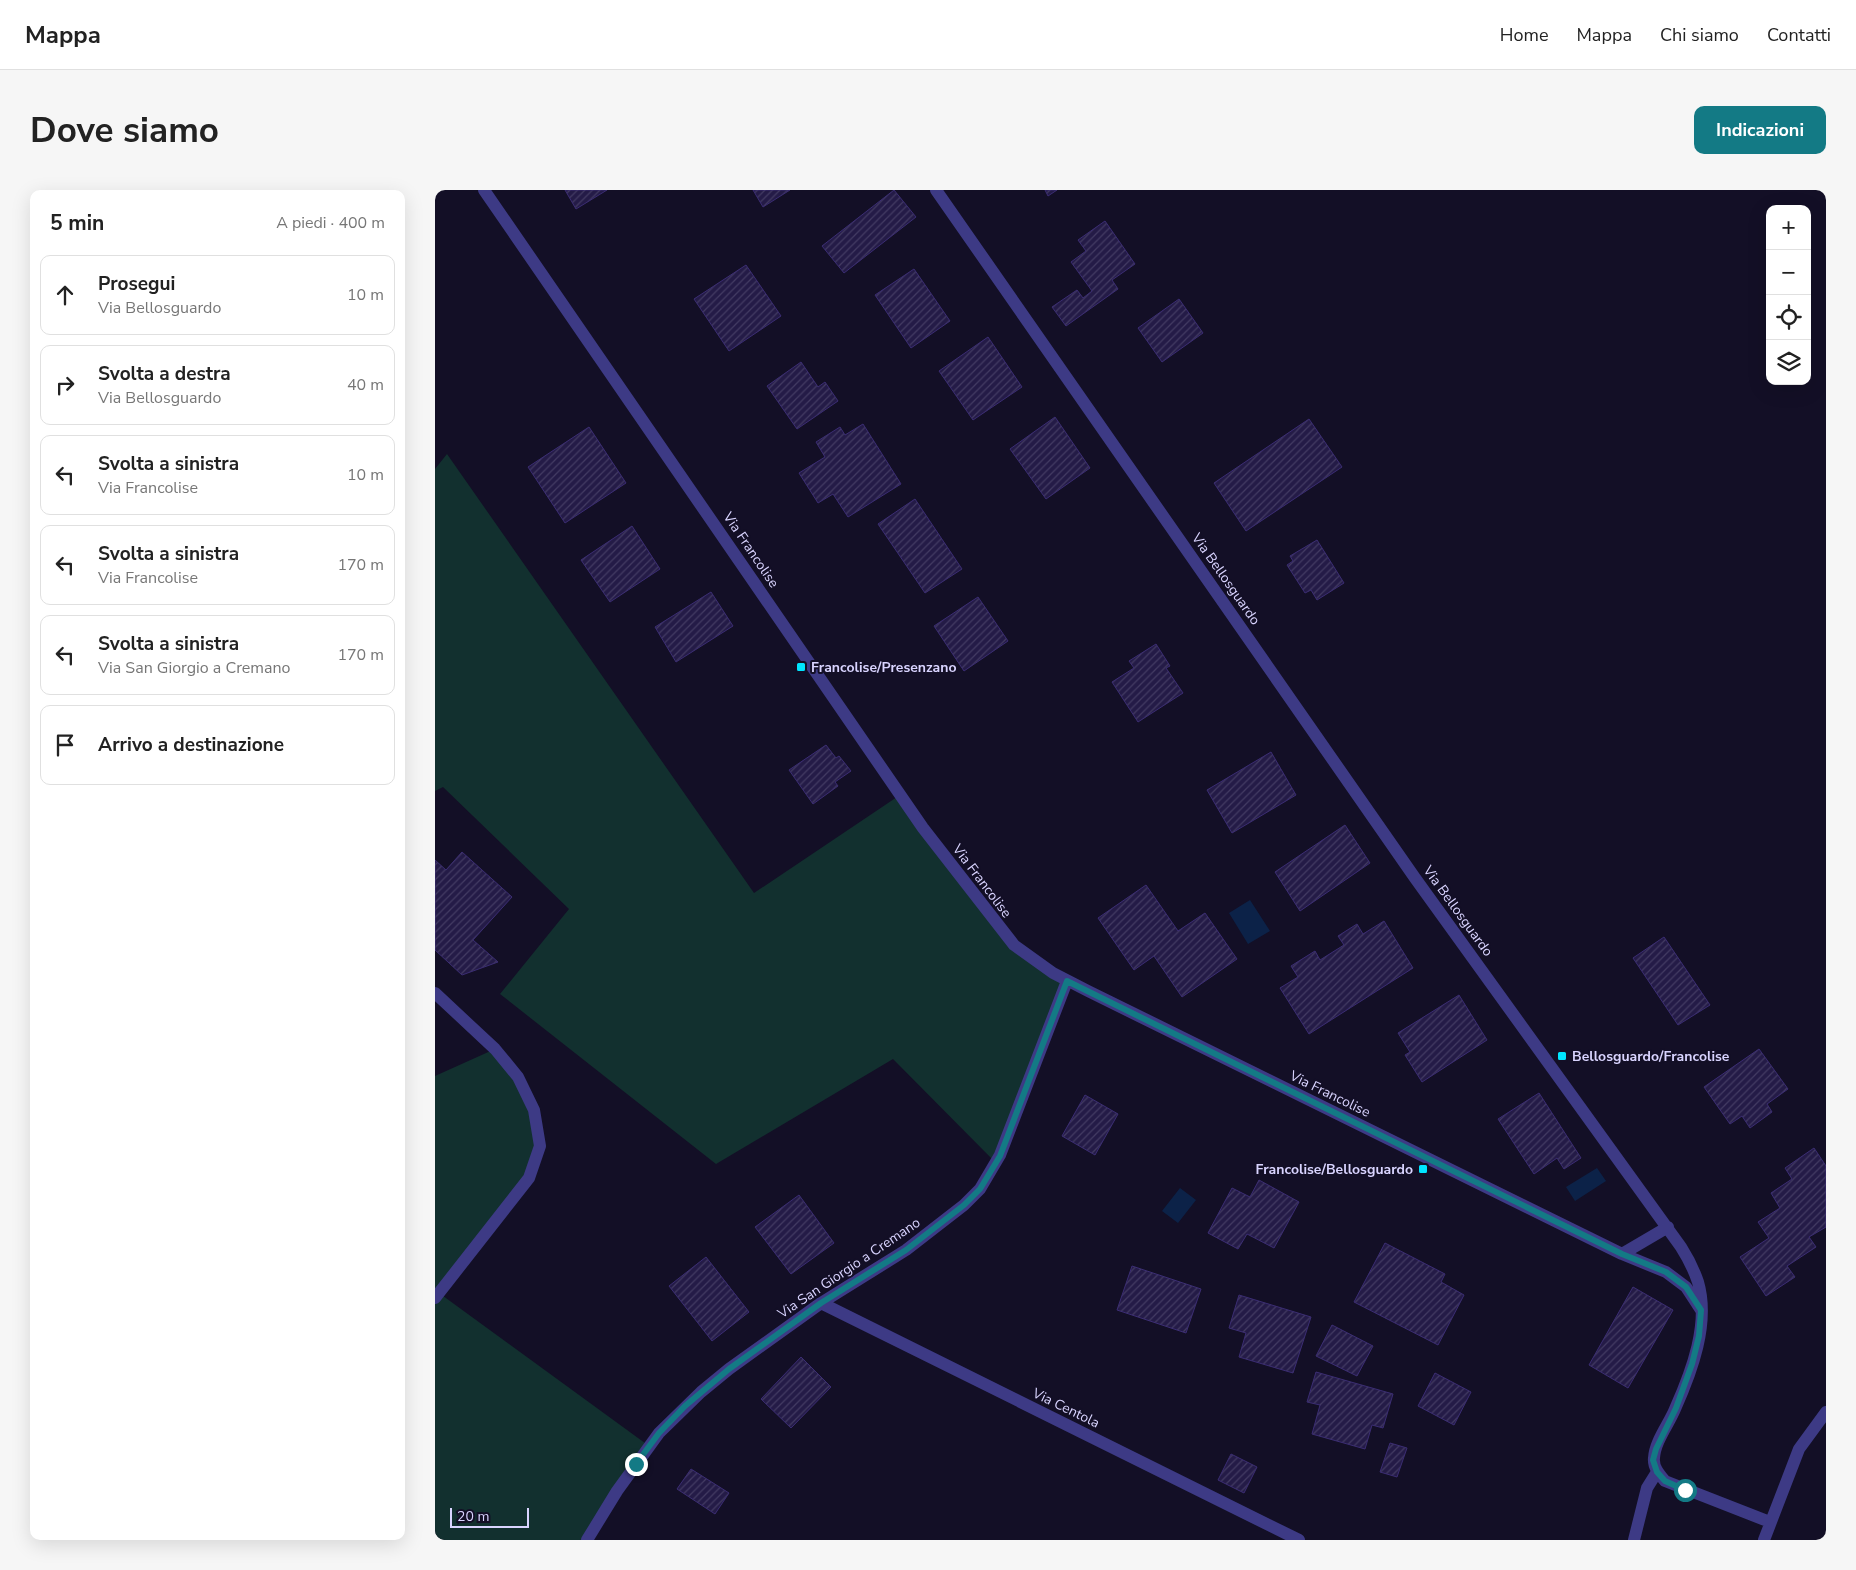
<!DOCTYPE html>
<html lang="it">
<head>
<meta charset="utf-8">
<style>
	:root { --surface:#fff; --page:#f6f6f6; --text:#222; --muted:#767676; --line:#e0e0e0; --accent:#137a85 }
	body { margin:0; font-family:"Nunito Sans",sans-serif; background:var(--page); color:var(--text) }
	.controls { position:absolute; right:15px; top:15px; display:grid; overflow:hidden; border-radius:10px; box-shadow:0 5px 20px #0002 }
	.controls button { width:45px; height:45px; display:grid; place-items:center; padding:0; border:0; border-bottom:1px solid var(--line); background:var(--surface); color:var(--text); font:25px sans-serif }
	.scale { position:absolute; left:15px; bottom:12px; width:79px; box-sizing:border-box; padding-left:5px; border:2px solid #d9d4ff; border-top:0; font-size:14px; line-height:18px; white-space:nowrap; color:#d9d4ff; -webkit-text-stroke:4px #130f26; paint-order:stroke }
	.stop { position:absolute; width:15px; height:15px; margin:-11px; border:4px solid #137a85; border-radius:50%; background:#fff }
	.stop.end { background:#137a85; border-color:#fff; box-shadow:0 1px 5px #0008 }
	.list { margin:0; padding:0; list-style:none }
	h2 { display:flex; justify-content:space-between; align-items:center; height:65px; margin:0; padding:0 20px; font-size:21px }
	h2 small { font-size:16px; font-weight:400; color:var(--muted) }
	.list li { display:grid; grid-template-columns:32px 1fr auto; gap:15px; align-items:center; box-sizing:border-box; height:80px; margin:0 10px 10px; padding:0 10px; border:1px solid var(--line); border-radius:10px }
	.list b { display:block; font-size:19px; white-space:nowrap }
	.list p { margin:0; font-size:16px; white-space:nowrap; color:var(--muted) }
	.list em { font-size:16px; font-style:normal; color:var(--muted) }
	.icon { flex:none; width:28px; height:28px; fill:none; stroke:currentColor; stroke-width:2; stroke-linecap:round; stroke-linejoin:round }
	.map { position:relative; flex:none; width:1391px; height:1350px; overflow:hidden; border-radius:10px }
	header { display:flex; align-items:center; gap:30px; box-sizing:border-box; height:70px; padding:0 25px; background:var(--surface); border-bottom:1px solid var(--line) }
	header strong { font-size:24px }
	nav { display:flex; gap:28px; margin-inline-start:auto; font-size:18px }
	.intro { display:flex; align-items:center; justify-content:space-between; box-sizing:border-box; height:120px; padding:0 30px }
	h1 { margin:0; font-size:35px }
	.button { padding:12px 22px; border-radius:10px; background:var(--accent); color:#fff; font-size:18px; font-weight:700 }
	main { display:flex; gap:30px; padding:0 30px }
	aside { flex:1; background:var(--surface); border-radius:10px; box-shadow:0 5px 20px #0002 }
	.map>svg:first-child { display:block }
</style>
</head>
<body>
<header>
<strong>Mappa</strong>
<nav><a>Home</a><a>Mappa</a><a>Chi siamo</a><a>Contatti</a></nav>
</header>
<div class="intro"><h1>Dove siamo</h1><a class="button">Indicazioni</a></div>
<main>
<aside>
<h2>5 min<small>A piedi · 400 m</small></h2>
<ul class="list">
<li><svg class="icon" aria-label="ahead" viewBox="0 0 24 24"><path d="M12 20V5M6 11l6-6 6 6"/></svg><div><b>Prosegui</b><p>Via Bellosguardo</p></div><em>10 m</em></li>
<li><svg class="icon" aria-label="right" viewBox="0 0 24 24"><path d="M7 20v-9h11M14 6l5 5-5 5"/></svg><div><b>Svolta a destra</b><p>Via Bellosguardo</p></div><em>40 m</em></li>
<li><svg class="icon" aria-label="left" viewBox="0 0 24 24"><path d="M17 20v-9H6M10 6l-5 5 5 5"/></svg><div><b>Svolta a sinistra</b><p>Via Francolise</p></div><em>10 m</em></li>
<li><svg class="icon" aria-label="left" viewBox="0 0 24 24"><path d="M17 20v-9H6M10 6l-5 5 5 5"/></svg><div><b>Svolta a sinistra</b><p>Via Francolise</p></div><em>170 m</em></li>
<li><svg class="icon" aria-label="left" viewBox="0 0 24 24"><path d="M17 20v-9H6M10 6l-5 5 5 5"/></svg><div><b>Svolta a sinistra</b><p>Via San Giorgio a Cremano</p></div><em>170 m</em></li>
<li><svg class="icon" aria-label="arrive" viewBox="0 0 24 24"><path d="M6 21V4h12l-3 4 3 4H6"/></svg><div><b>Arrivo a destinazione</b></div></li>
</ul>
</aside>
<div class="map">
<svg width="1391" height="1350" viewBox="0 0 1391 1350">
	<defs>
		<pattern id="building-hatch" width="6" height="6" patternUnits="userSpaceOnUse" patternTransform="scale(1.25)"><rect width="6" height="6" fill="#241b47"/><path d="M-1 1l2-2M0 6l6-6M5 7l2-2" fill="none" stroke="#433b63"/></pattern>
	</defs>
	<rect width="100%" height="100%" fill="#130f26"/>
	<path fill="#12302f" d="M12,264L319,703L465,605L579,755L632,791L561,973L458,869L281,974L65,804L134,719L8,597L0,601V279Z
		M60,859L92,904L104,940L94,988L4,1103L214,1256L152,1350H0V886Z"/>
	<path fill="#0c2248" d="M815,710L835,741L813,754L794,723Z
		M1162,978L1171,991L1140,1011L1131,997Z
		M745,998L761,1010L743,1033L727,1021Z"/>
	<path fill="url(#building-hatch)" stroke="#3b2d73" d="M130,0H172L141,19Z
		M318,0H355L328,17Z
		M459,0L481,27L409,83L387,56Z
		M610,0H622L613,6Z
		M670,31L700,74L677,90L683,99L631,136L617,117L642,100L648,108L657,101L636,72L651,61L643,50Z
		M311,75L346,126L294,161L259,109Z
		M479,79L515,131L476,158L440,105Z
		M744,109L768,143L727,172L703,138Z
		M553,147L587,197L538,230L504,181Z
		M366,172L383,197L390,192L403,211L362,239L332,196Z
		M620,227L655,278L611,309L575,259Z
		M874,229L907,277L811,341L779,293Z
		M428,234L466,294L413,327L398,304L383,313L364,283L390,267L381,252L405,237L410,245Z
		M154,237L191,293L130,333L93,277Z
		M480,309L527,379L490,403L443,334Z
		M197,336L225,379L175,412L146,370Z
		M882,350L909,393L882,410L876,400L870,403L852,375L858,371L855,366Z
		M276,402L298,436L241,472L220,437Z
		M543,407L573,451L529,481L499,436Z
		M721,454L735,476L731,478L748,503L703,532L677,492L699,478L694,471Z
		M391,555L401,568L404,566L416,581L400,592L403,596L378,614L354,580Z
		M836,562L861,605L797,643L772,600Z
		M910,635L935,673L865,721L840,682Z
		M27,662L77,707L38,750L63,772L27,785L0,760V670L11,680Z
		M711,695L743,741L770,723L802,769L747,807L719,766L699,780L663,728Z
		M949,731L978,778L874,844L845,798L863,787L856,776L880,761L885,770L909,755L903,746L922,734L928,744Z
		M1229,747L1275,815L1243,835L1198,768Z
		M1024,805L1052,850L987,892L970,865L975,862L963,843Z
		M1324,859L1353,899L1332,914L1337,922L1315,938L1307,926L1295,934L1269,897Z
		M1104,903L1146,968L1129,979L1122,968L1099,984L1063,929Z
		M650,905L683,924L660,965L627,946Z
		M1379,958L1391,976V1037L1374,1047L1381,1057L1352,1076L1360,1087L1331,1106L1305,1067L1334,1048L1323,1032L1345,1018L1336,1003L1357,989L1350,978Z
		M824,990L864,1012L839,1058L812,1044L803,1059L773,1043L797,998L815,1007Z
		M364,1005L399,1053L356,1084L320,1037Z
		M950,1053L1010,1084L1006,1092L1029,1105L1003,1155L919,1112Z
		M271,1067L314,1122L277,1151L234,1096Z
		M697,1076L766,1099L751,1143L682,1120Z
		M1198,1097L1238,1120L1193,1198L1154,1175Z
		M804,1105L876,1127L858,1183L804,1167L811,1143L794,1138Z
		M897,1135L938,1156L922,1186L881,1166Z
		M366,1167L396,1197L356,1238L326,1209Z
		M881,1182L958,1204L948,1238L937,1235L930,1259L877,1244L885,1215L872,1212Z
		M1000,1183L1036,1202L1019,1235L983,1216Z
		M955,1253L972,1258L962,1287L945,1282Z
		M796,1264L822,1277L809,1303L783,1290Z
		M256,1279L294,1303L280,1324L242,1299Z"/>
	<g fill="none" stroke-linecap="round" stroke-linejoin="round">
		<path stroke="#3d3a85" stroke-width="12" d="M49,0L488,638L579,755L618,783L653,801L1187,1064L1231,1082L1251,1097L1266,1120
			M501,0L980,688L1246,1057C1253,1068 1259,1080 1263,1092C1275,1133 1257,1181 1240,1219C1234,1234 1220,1251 1219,1268C1218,1277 1224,1284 1230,1291L1335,1332
			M0,803L60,859L83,887L99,920L105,956L94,988L0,1108
			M1187,1064L1233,1037
			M386,1113L864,1350
			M152,1350L182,1301L224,1243L266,1202L294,1179L386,1113L471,1060L529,1015L545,999L565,965L632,791
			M1199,1350L1212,1298L1222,1282
			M1329,1350L1364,1259L1391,1222"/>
	</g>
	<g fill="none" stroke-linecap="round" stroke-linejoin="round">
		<path stroke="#137a85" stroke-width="6" d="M201,1274L224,1243L250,1216L294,1179L386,1113L471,1060L529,1015L545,999L565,966L632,791L1187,1064L1231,1082L1251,1097L1266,1120L1264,1146L1257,1174L1241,1218L1221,1259L1218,1270L1222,1282L1230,1291L1250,1300"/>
	</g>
	<g fill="#00e5ff" stroke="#130f26" stroke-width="2">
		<rect x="361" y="472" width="10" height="10" rx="2.5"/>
		<rect x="1122" y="861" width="10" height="10" rx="2.5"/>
		<rect x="983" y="974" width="10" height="10" rx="2.5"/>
	</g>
	<g text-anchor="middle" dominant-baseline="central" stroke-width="4" stroke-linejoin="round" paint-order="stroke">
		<g font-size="14" fill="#d9d4ff" stroke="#130f26">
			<text transform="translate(316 360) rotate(56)">Via Francolise</text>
			<text transform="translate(791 389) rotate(55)">Via Bellosguardo</text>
			<text transform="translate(547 691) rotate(53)">Via Francolise</text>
			<text transform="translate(1023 721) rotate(54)">Via Bellosguardo</text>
			<text transform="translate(895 904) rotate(26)">Via Francolise</text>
			<text transform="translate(414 1078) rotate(-34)">Via San Giorgio a Cremano</text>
			<text transform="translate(631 1218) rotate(26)">Via Centola</text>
		</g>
		<g font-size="14" font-weight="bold" fill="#d9d4ff" stroke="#130f26" text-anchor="start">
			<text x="376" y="477">Francolise/Presenzano</text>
			<text x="1137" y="866">Bellosguardo/Francolise</text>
			<text x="978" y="979" text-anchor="end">Francolise/Bellosguardo</text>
		</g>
	</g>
</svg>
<div class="controls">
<button>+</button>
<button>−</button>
<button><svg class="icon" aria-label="locate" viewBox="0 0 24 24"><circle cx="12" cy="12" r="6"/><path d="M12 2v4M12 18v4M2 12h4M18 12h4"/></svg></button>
<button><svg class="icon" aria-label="layers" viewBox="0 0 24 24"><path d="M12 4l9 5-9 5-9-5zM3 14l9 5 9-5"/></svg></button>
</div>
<div class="scale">20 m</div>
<div class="stop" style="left:1250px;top:1300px"></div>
<div class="stop end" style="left:201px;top:1274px"></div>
</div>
</main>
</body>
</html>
